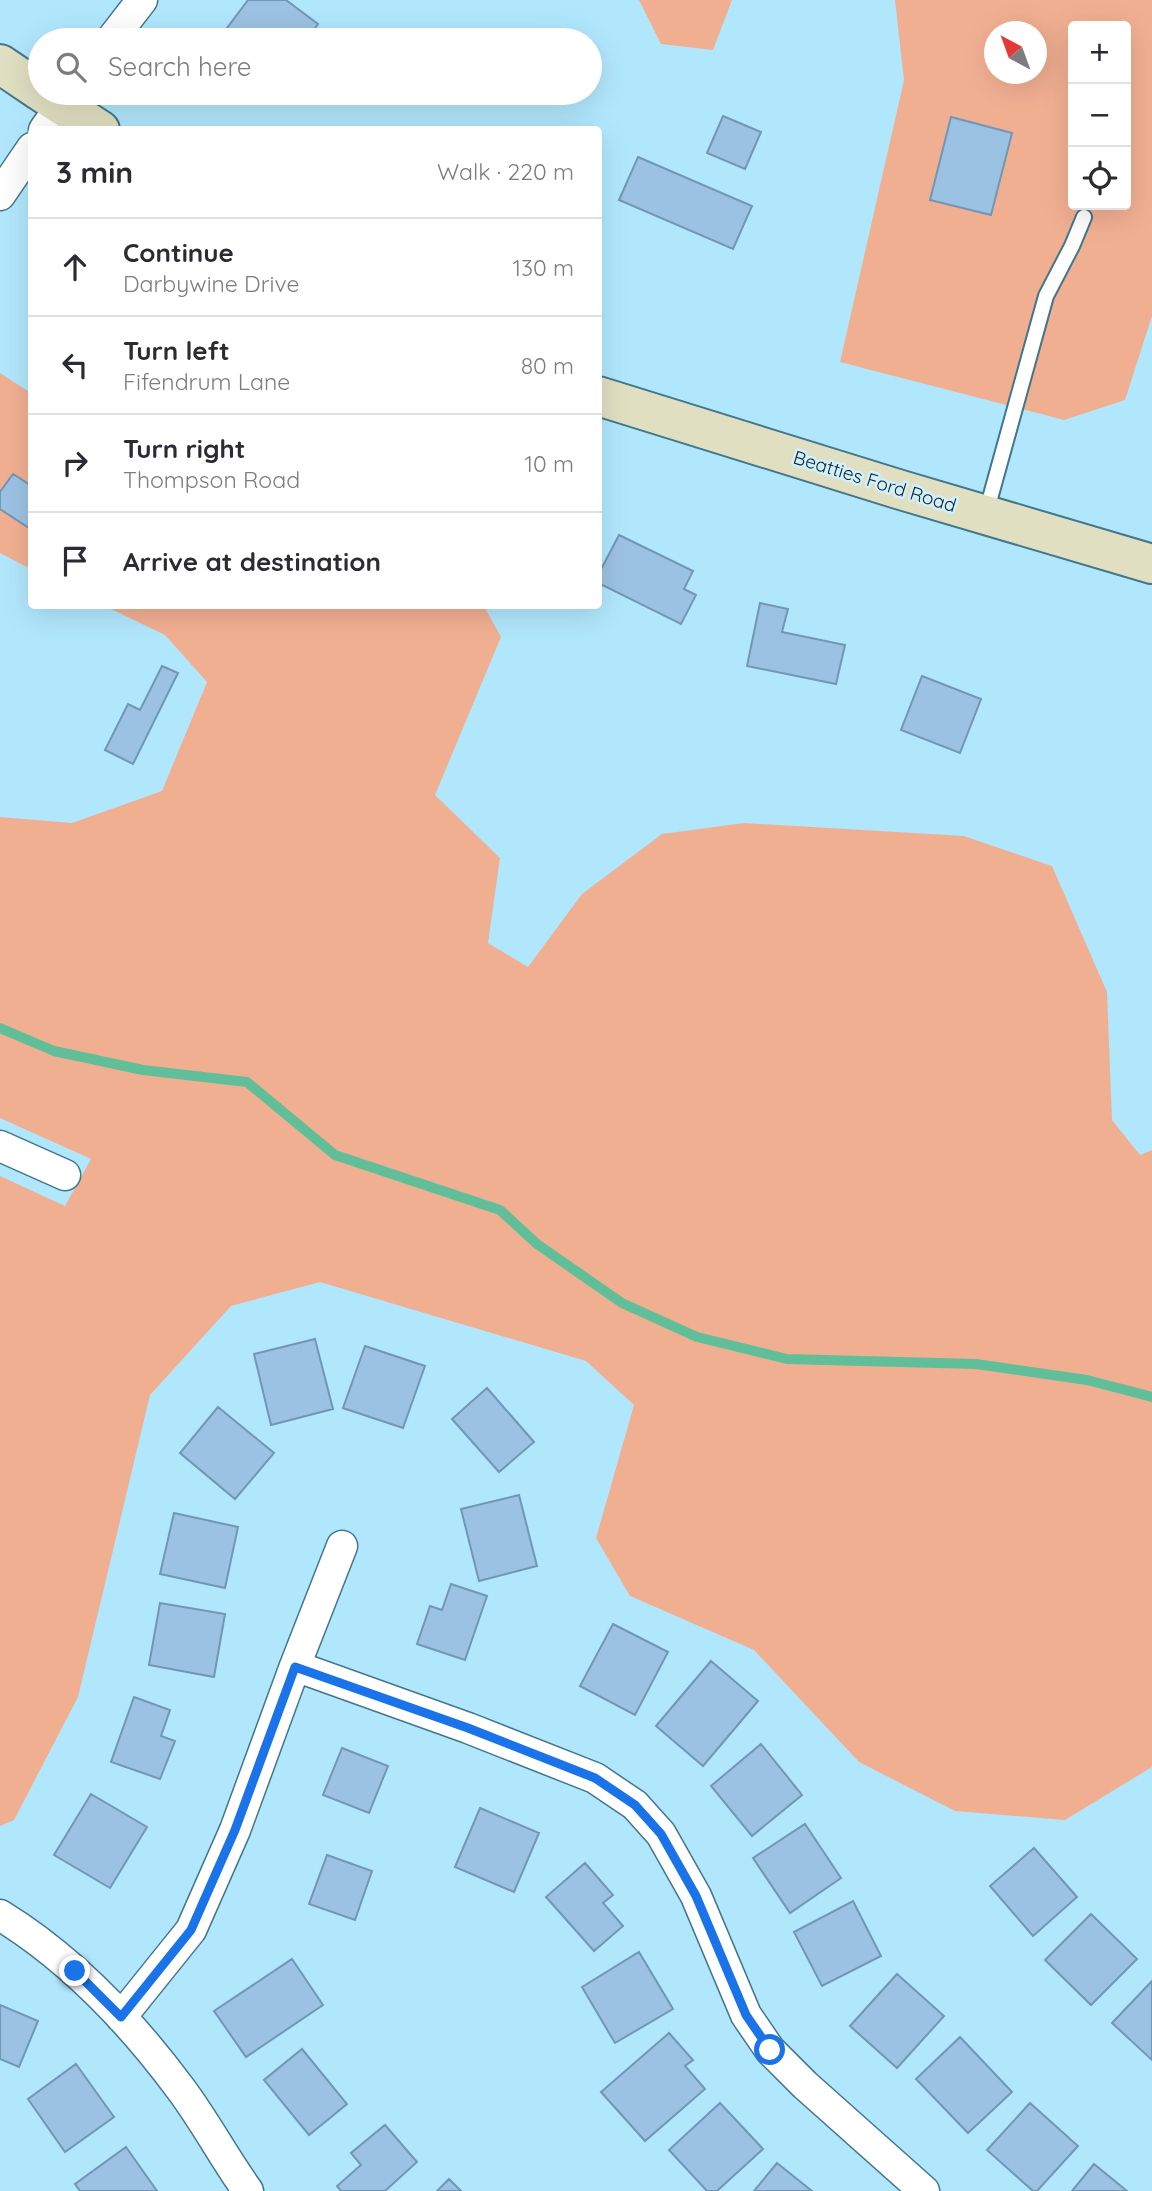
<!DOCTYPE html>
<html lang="en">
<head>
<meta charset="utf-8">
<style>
	:root { --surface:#fff; --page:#f7f7f7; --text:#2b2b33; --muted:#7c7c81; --line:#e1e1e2 }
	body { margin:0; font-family:Quicksand,sans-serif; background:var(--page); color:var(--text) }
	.controls { position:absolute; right:21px; top:21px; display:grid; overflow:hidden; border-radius:7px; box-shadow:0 7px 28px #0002 }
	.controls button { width:63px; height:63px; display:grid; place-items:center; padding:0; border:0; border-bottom:2px solid var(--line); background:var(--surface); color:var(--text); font:35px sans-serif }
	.compass { position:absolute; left:984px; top:21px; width:63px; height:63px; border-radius:50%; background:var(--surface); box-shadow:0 7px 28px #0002; rotate:319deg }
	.stop { position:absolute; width:21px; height:21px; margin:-16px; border:5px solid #1a73e8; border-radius:50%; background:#fff }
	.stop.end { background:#1a73e8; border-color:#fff; box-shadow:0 2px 7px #0008 }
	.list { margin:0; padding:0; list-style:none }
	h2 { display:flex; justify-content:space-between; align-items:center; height:91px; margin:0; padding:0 28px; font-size:30px }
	h2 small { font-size:23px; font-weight:400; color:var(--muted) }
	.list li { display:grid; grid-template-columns:46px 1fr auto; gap:21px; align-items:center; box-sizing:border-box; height:98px; padding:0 28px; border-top:2px solid var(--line) }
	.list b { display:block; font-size:26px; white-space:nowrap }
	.list p { margin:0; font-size:23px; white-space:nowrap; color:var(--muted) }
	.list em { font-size:23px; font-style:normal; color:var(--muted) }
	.icon { flex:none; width:38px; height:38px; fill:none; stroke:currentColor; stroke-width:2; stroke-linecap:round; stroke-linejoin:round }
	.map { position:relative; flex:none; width:1152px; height:2191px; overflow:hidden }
	.search { position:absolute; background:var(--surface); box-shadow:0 7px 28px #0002; left:28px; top:28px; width:574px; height:77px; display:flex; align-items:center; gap:18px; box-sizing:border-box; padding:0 24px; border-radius:38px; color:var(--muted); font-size:26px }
	.panel { position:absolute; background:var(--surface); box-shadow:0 7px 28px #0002; left:28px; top:126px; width:574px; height:483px; border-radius:7px }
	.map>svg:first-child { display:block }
</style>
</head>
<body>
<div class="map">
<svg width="1152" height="2191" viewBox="0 0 1152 2191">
	<rect width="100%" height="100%" fill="#b1e7fd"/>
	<path fill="#f1af92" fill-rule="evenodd" d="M639,0H732L713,50L661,44Z
		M895,0H1152V316L1125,400L1064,420L840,362L904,80ZM1073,26H1126V205H1073ZM995,32H1036V74H995Z
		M0,373L31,393V569L0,553Z
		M105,606H484L501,637L435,795L500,858L488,943L528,967L582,894L662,834L744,823L964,836L1052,866L1107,992L1112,1120L1140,1155L1152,1150V1767L1065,1820L955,1811L859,1762L754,1650L630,1596L596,1538L634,1405L586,1361L320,1282L231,1306L150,1395L78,1697L14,1820L0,1826V1176L65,1206L91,1159L0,1118V817L72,823L162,791L207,682L165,635Z"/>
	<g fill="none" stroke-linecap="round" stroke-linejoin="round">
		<path stroke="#60bf99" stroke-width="10" d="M0,1028L54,1051L143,1070L247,1082L335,1155L500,1210L537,1244L622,1303L697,1337L787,1359L976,1364L1087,1380L1152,1397"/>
	</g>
	<path fill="#9cc2e3" stroke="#7196b6" stroke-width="2" d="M248,0H286L318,24L307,40H227L221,36Z
		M723,116L761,132L745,169L707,153Z
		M951,117L1012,133L991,215L930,200Z
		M638,157L752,206L733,249L619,200Z
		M13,474L32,486V530L0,509V492Z
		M619,535L693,571L684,589L696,595L681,624L598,583V575Z
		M760,603L788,609L782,632L845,645L836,684L747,666Z
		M162,666L178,673L133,764L105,750L128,704L140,710Z
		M922,676L981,699L960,753L901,730Z
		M315,1339L333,1409L271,1425L254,1354Z
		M365,1346L425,1366L403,1428L343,1408Z
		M487,1388L534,1442L499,1472L452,1419Z
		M218,1407L274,1453L235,1499L180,1453Z
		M519,1495L537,1566L479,1581L461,1509Z
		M174,1513L238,1527L225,1588L160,1574Z
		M451,1584L487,1596L465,1660L417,1644L430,1606L442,1610Z
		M160,1603L225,1614L214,1677L149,1665Z
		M613,1624L668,1652L635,1715L580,1686Z
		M711,1661L758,1701L703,1766L656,1726Z
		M134,1697L170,1710L161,1736L175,1741L160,1779L111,1762Z
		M761,1744L802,1795L752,1836L711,1786Z
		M342,1748L388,1766L369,1813L323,1795Z
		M91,1794L147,1827L110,1888L54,1855Z
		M480,1808L539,1833L514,1892L455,1867Z
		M805,1824L841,1878L790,1913L753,1858Z
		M1034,1848L1077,1897L1033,1936L990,1886Z
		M327,1855L372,1871L355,1920L309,1904Z
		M585,1863L613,1895L603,1903L623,1926L594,1951L546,1897Z
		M853,1901L881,1956L822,1986L794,1932Z
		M1091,1914L1137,1959L1091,2005L1045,1960Z
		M639,1952L673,2009L615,2043L582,1987Z
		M292,1959L323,2005L246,2057L214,2011Z
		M897,1974L944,2016L897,2068L850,2026Z
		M1152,1981V2060L1112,2023Z
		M0,2005L38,2021L19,2067L0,2059Z
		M669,2033L693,2060L685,2066L705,2089L645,2141L601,2092Z
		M960,2037L1012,2092L968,2133L916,2079Z
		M302,2049L347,2104L309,2135L264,2080Z
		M76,2064L114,2117L65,2152L28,2099Z
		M720,2103L763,2149L717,2191H707L669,2150Z
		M1030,2103L1078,2146L1037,2191H1033L987,2150Z
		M385,2125L417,2162L385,2191H341L337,2186L361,2165L351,2153Z
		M126,2147L157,2191H80L75,2184Z
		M777,2163L812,2191H754Z
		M1094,2164L1127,2191H1072Z
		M449,2179L461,2191H437Z"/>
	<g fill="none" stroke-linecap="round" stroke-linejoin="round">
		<defs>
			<path id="service" d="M986,513L1046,296L1072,246L1084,217"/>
			<path id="minor" d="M111,40L142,0
				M44,130L70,93
				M0,195L32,148
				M0,1146L65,1175
				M295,1666L468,1728L595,1778L635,1805L661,1834L696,1896L746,2015L770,2050L805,2085L924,2191
				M0,1915C70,1958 131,2022 180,2088C205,2121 224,2158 248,2191
				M121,2017L191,1930L235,1830L295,1666L342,1546"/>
			<path id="secondary" d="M0,64L40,91
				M43,93L100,130
				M598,396L901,490L1152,564"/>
		</defs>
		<use href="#service" stroke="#43768a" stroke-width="18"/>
		<use href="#minor" stroke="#43768a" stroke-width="33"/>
		<use href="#secondary" stroke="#43768a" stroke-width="42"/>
		<use href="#service" stroke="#fff" stroke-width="14"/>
		<use href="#minor" stroke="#fff" stroke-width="30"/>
		<use href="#secondary" stroke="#e1dfc2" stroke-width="38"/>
	</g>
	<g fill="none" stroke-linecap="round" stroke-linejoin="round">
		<path stroke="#1a73e8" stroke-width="9" d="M75,1971L121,2017L191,1930L235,1830L295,1667L468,1728L595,1778L635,1805L661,1834L696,1896L746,2015L770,2050"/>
	</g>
	<g text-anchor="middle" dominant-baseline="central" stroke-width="5" stroke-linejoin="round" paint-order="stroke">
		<g font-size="19" fill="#0e242c" stroke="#d1f0fe">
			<text transform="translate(875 481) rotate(17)">Beatties Ford Road</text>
		</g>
	</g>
</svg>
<div class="controls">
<button>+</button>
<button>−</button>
<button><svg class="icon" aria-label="locate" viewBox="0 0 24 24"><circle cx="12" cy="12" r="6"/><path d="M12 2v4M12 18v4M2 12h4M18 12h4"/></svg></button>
</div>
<svg class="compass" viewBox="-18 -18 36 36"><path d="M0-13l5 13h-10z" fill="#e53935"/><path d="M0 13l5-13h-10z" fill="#7c7c81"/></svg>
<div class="stop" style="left:770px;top:2050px"></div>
<div class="stop end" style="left:75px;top:1971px"></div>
<div class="search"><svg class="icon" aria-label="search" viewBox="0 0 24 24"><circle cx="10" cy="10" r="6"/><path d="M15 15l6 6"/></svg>Search here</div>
<section class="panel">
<h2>3 min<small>Walk · 220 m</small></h2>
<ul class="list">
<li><svg class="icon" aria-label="ahead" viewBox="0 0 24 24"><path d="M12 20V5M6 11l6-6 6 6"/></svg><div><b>Continue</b><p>Darbywine Drive</p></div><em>130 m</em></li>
<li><svg class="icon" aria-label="left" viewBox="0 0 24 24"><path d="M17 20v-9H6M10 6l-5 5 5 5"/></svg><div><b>Turn left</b><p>Fifendrum Lane</p></div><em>80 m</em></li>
<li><svg class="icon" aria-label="right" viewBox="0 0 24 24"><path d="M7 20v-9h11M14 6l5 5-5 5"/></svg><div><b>Turn right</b><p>Thompson Road</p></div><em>10 m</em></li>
<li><svg class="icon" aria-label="arrive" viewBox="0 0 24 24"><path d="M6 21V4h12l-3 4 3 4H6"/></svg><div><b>Arrive at destination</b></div></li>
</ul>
</section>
</div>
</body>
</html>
